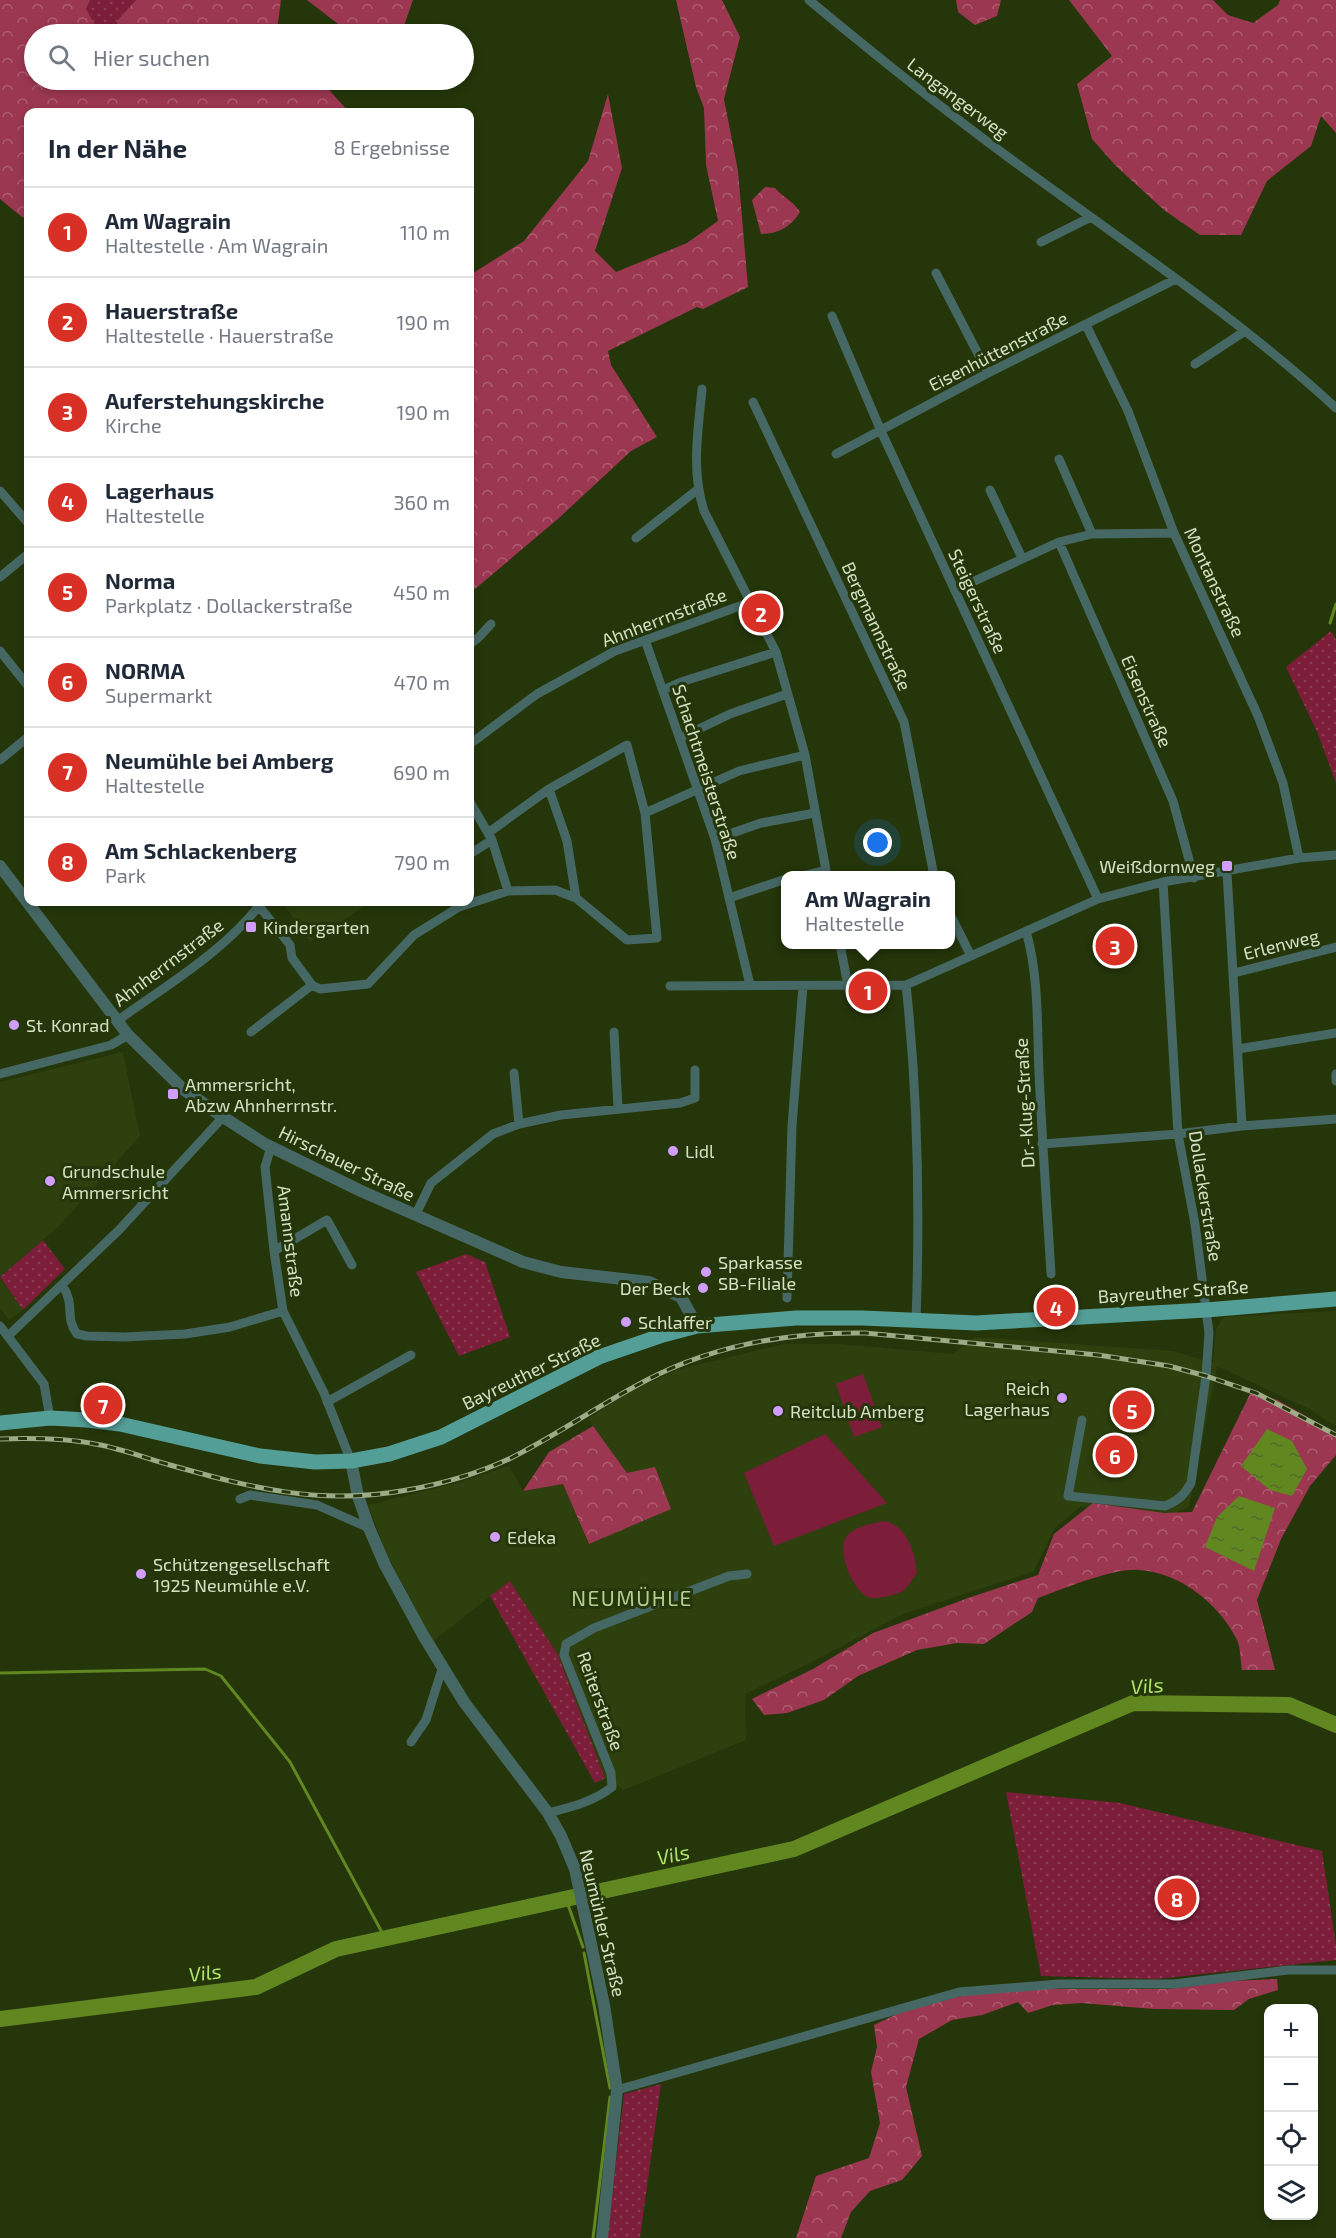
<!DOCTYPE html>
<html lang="de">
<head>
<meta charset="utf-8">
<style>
	:root { --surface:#fff; --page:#f6f6f7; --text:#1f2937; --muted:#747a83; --line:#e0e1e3; --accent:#d93025 }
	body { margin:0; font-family:"Exo 2",sans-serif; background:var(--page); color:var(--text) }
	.controls { position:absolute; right:18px; bottom:18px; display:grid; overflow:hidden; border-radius:12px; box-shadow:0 3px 9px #0003 }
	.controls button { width:54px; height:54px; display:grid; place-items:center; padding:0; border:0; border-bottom:2px solid var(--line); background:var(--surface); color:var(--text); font:30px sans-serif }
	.you { position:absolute; left:878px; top:843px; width:21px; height:21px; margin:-15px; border:4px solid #fff; border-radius:50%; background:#1a73e8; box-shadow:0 0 0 9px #1a73e833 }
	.badge { display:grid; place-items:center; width:39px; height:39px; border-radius:50%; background:var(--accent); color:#fff; font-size:20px; font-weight:700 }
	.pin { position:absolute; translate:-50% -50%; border:3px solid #fff; box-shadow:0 2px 6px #0006 }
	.popup { position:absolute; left:781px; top:871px; width:174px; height:78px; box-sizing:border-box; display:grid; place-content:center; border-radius:12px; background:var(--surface); filter:drop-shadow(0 2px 4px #0005); font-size:20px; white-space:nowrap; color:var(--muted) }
	.popup b { font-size:22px; color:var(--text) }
	.popup::after { content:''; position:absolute; left:50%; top:100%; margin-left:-12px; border:12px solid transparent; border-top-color:var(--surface) }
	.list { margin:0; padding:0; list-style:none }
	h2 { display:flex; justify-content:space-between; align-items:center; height:78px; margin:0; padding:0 24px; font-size:26px }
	h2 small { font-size:20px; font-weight:400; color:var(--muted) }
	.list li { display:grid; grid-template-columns:39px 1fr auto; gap:18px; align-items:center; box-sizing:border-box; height:90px; padding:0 24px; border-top:2px solid var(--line) }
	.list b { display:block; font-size:22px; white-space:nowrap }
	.list p { margin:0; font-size:20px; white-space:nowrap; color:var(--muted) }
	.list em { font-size:20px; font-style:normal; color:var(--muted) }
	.icon { flex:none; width:33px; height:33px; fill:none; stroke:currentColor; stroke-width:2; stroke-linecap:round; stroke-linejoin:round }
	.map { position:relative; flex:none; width:1336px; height:2238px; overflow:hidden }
	.search { position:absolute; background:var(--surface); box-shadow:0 3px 9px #0003; left:24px; top:24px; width:450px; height:66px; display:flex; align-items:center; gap:15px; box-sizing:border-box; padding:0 21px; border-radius:33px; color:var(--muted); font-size:22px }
	.panel { position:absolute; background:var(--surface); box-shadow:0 3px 9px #0003; left:24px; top:108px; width:450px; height:798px; border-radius:12px }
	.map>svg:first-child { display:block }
</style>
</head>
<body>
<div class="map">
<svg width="1336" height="2238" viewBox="0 0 1336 2238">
	<defs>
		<pattern id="green-dots" width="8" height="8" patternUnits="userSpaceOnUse" patternTransform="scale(1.5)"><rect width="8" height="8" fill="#7c1d39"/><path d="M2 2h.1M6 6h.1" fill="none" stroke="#8e3e54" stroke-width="1.8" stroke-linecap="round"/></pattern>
		<pattern id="forest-crowns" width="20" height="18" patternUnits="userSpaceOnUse" patternTransform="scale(1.5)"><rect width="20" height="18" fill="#9c3751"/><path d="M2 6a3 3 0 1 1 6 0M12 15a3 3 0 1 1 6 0" fill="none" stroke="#ad5d70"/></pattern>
		<pattern id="water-ripples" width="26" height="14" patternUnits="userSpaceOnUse" patternTransform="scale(1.5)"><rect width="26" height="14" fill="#618720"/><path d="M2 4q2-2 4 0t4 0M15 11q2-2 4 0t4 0" fill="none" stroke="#546c2b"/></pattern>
	</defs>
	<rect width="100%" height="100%" fill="#25360a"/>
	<path fill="#2d400d" d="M282,902H371L310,942Z
		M123,1052L140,1136L60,1225L0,1277V1082Z
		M0,1278L23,1310L9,1320L0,1308Z
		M1336,1311V1426L1309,1409L1217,1366L1189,1507L1170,1515L1080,1507L1055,1528L1033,1572L903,1614L808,1664L745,1694L746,1740L624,1790L605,1778L558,1655L510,1581L433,1641L387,1555L368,1505L457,1483L509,1466L523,1491L563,1484L588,1543L627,1473L588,1419L631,1391L676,1370L784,1344H839L953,1354L975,1337L1173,1351L1213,1363L1216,1329L1224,1317Z"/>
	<path fill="url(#green-dots)" d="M90,0H136L118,20L115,34H100L86,9Z
		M1331,631L1336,640V783L1318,734L1286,667Z
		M43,1240L65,1269L23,1310L0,1277Z
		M466,1254L485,1262L510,1337L459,1356L416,1272Z
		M510,1581L558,1655L605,1778L595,1783L490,1596Z
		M1006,1792L1120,1803L1322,1851L1336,1945V1960L1156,1979L1041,1976Z
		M661,2084L640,2238H607L624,2094Z"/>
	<path fill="url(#forest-crowns)" d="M0,0H90L86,9L100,34H34V80H320L349,112H28V219L22,217L0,199Z
		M136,0H281L277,30L281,34H115L118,20Z
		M307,0H413L401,34H351Z
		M676,0H722L740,37L724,99L738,171L748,287L703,309L697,307L608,351L611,365L657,437L631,451L559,518L475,589L470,584V275L524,241L588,161L608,94L622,168L595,251L616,272L687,243L718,221L706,165L704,108L696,87Z
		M956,0H1001L997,16L975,25L958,12Z
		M1069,0H1213L1228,15L1253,23L1278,5L1280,0H1336V133L1321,116L1311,146L1267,181L1241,235H1200L1164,210L1116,166L1092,139L1077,84L1112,56Z
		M765,187L775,188C784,198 793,201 800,212C791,227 778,234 761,234L752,200Z
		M1251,1392L1277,1400L1336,1433V1455L1310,1486L1281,1539L1257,1600L1275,1670H1242C1240,1660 1241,1646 1236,1638C1217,1602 1180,1573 1139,1570C1112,1568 1064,1589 1038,1598L1032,1612L984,1644L957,1643L917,1650L858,1676L824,1700L787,1713L764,1715L752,1699L813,1669L873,1633L971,1597L1038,1575L1054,1534L1093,1503L1164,1513L1192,1512Z
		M593,1426L627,1473L655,1467L671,1509L589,1544L563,1484L523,1491L549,1452Z
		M1277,1979L1278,1990L1249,1999L1234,2010L1154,2009L1081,2003L1053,2005L1028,2013L1018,2002L982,2015L952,2020L919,2039L906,2087L922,2156L902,2180L870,2191L851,2212L841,2238H796L816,2176L869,2158L880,2123L871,2072L877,2047L874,2025L899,2013L946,1999L1001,1989H1170L1230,1981Z"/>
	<path fill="#7c1d39" d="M863,1374L882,1427L854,1437L836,1384Z
		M825,1434L887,1503L774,1546L744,1473Z
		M885,1521C907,1526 915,1552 917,1573C913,1578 908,1587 903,1591C896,1595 879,1599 871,1598C854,1595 835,1550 847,1536C855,1526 873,1523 885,1521Z"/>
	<path fill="url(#water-ripples)" d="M1267,1429L1292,1441L1307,1469L1292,1496L1270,1490L1241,1466Z
		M1239,1496L1275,1508L1254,1571L1205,1547L1217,1517Z"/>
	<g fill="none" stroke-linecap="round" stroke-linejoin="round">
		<path stroke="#618720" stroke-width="3" d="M1330,623L1336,604
			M0,1673L205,1669L221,1676L290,1762L385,1938
			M566,1899L583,1947
			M584,1953L610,2088
			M593,2238L610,2097"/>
		<path stroke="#618720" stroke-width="16" d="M0,2019L256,1987L336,1949L794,1849L1133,1703L1289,1705L1336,1725"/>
		<path stroke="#466864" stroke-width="9" d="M809,0C874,54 940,107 1008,157C1119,239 1235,315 1336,408
			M1041,242L1091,217
			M936,273L988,373
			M832,316L881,431L1098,899
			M1086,325L1128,411L1174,533L1258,716L1283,783L1299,858
			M1195,364L1245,331
			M702,389C698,432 691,470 704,511L776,652L805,755L827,876
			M753,402L904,722L934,876
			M836,454L988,373L1176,279
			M1059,459L1092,534
			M990,490L1022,558
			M0,491L28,523
			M636,538L697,490
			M1059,542L1173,801L1194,878
			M0,577L28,554
			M955,590L1059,542L1092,534L1174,533
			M645,640L715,839L750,985
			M470,644L478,638L491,624
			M0,651L28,686
			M663,690L681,682L776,652
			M680,738L730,714L787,694
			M470,744L537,694L615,651L751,602
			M0,760L28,737
			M470,802L492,840L508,891
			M645,813L627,745L549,789L567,841L576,898L627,940L657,938L645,813L739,771L805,755
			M488,833L549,789
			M715,839L761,823L815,813
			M470,854L492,840
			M1227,873L1242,1126
			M802,876L826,870
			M729,898L786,879
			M259,906L290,945L292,958L312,985L320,989L368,984L414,935L459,907L508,891L555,890L576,898
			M950,914L971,956
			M1026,931C1039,976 1037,1026 1039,1072C1042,1140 1047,1207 1051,1274
			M840,944L848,986
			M1234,973L1336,947
			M906,985C918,1096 920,1210 916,1321
			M670,986L906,985L1098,899L1163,882L1299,858L1336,855
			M117,1021C167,985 225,951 262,902
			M251,1032L312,985
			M614,1032L618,1108
			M1238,1049L1336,1033
			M514,1073L519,1124
			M0,1074L111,1045L128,1035
			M1336,1074V1081
			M1042,1144L1178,1134L1242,1126L1336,1119
			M271,1147L265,1167L274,1251L283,1311L324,1393L351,1461
			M415,1216L431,1183L493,1134L519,1124L561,1115L680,1103L695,1098V1070
			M274,1251L327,1220L352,1265
			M62,1285C76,1305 64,1317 77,1334L87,1336L124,1337L185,1334L230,1327L283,1311
			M787,1298L792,1126L803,986
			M0,1326L44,1384L50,1418
			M8,1336L119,1230L223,1117
			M327,1402L411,1355
			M1082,1420L1068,1496L1165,1506C1178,1501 1184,1495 1191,1483L1206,1376L1209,1333L1195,1224L1178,1134L1163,882
			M240,1499L250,1495L317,1505L369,1528
			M411,1742L426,1720L443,1666
			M548,1813C571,1807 593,1802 612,1787L611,1773L564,1655L566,1644L594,1628L729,1576L747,1574
			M617,2090L959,1992L1059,1984H1174L1288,1970H1336"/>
		<path stroke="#466864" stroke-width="12" d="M0,866L128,1035L183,1089L223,1117L265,1144L361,1191L523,1262L561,1272L649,1282L681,1297L697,1326
			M351,1461L358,1496L369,1528L385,1565L423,1635L464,1702L548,1813L561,1836L575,1869L604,2005L617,2090L602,2238"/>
		<path stroke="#549e98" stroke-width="15" d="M0,1423L50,1418L87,1420L120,1424L260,1456L315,1462L351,1461L389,1454L441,1437L599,1357L663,1335L697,1326L796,1318H863L976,1323L1206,1310L1336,1299"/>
		<defs>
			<path id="rail" d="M0,1439C32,1438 64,1438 95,1444C120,1448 145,1458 170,1465C252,1488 321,1506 407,1490C442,1484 479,1473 511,1458C557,1435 599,1405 645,1381C713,1345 788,1332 865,1333L1098,1355L1169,1366L1206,1376L1256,1393L1336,1435"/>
		</defs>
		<use href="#rail" stroke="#9cab88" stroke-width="5"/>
		<use href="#rail" stroke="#25360a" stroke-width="3" stroke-dasharray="9" stroke-linecap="butt"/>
	</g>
	<g fill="#d19dfe" stroke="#25360a" stroke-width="2">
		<rect x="1221" y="860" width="12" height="12" rx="3"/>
		<rect x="245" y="921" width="12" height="12" rx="3"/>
		<circle cx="14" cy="1025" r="6"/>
		<rect x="167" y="1088" width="12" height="12" rx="3"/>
		<circle cx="673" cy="1151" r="6"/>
		<circle cx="50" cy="1181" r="6"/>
		<circle cx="706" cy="1272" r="6"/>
		<circle cx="703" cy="1288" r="6"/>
		<circle cx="626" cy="1322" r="6"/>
		<circle cx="1062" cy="1398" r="6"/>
		<circle cx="778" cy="1411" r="6"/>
		<circle cx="495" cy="1537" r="6"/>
		<circle cx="141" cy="1574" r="6"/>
	</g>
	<g text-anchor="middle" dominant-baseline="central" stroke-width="6" stroke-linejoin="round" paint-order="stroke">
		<g font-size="18" fill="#d4e2c4" stroke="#25360a">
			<text transform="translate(958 98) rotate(37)">Langangerweg</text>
			<text transform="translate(998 351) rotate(-27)">Eisenhüttenstraße</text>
			<text transform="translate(1215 582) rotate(65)">Montanstraße</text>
			<text transform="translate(978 601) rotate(65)">Steigerstraße</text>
			<text transform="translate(664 617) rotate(-21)">Ahnherrnstraße</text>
			<text transform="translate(877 626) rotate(65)">Bergmannstraße</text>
			<text transform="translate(1147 701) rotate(66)">Eisenstraße</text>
			<text transform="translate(707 772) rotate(72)">Schachtmeisterstraße</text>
			<text transform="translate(1281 944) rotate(-14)">Erlenweg</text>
			<text transform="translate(168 962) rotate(-37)">Ahnherrnstraße</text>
			<text transform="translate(1024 1103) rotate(-93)">Dr.-Klug-Straße</text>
			<text transform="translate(347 1163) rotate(26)">Hirschauer Straße</text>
			<text transform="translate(1206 1196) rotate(81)">Dollackerstraße</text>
			<text transform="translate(291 1241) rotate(83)">Amannstraße</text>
			<text transform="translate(1173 1291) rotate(-4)">Bayreuther Straße</text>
			<text transform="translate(531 1371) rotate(-26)">Bayreuther Straße</text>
			<text transform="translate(601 1701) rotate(70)">Reiterstraße</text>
			<text transform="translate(603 1923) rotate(77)">Neumühler Straße</text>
		</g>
		<g font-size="18" fill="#d4e2c4" stroke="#25360a" text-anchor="start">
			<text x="1215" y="866" text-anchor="end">Weißdornweg</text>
			<text x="263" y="927">Kindergarten</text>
			<text x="26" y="1025">St. Konrad</text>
			<text x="185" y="1084">Ammersricht,<tspan x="185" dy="21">Abzw Ahnherrnstr.</tspan></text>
			<text x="685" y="1151">Lidl</text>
			<text x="62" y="1171">Grundschule<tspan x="62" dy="21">Ammersricht</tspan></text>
			<text x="718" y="1262">Sparkasse<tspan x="718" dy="21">SB-Filiale</tspan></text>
			<text x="691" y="1288" text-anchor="end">Der Beck</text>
			<text x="638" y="1322">Schlaffer</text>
			<text x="1050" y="1388" text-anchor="end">Reich<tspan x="1050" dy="21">Lagerhaus</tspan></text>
			<text x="790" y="1411">Reitclub Amberg</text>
			<text x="507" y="1537">Edeka</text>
			<text x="153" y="1564">Schützengesellschaft<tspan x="153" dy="21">1925 Neumühle e.V.</tspan></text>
		</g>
		<g font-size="20" font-style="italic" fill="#b2e567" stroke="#25360a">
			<text transform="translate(1147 1685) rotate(-4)">Vils</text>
			<text transform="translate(673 1854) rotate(-12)">Vils</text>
			<text transform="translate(205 1972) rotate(-7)">Vils</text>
		</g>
		<g font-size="21" letter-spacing="1.5" fill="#b3ce91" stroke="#25360a">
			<text x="632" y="1597">NEUMÜHLE</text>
		</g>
	</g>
</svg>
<div class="controls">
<button>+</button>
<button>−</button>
<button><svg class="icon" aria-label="locate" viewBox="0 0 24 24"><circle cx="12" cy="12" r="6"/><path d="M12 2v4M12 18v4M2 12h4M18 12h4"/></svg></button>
<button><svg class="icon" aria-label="layers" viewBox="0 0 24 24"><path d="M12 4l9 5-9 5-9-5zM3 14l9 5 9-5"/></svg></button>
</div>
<div class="you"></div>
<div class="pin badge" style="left:868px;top:991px">1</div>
<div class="popup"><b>Am Wagrain</b>Haltestelle</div>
<div class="pin badge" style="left:761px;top:613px">2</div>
<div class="pin badge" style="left:1115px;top:946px">3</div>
<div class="pin badge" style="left:1056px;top:1307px">4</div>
<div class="pin badge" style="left:1132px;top:1410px">5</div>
<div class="pin badge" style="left:1115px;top:1455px">6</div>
<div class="pin badge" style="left:103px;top:1405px">7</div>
<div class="pin badge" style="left:1177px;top:1898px">8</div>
<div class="search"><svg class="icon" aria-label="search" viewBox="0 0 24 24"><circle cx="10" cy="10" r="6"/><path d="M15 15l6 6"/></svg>Hier suchen</div>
<section class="panel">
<h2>In der Nähe<small>8 Ergebnisse</small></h2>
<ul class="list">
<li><span class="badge">1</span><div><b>Am Wagrain</b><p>Haltestelle · Am Wagrain</p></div><em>110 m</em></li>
<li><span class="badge">2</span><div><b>Hauerstraße</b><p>Haltestelle · Hauerstraße</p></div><em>190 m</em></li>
<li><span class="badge">3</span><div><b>Auferstehungskirche</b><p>Kirche</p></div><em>190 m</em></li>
<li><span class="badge">4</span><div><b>Lagerhaus</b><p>Haltestelle</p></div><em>360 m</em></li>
<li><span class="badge">5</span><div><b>Norma</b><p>Parkplatz · Dollackerstraße</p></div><em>450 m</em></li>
<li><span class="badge">6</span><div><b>NORMA</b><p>Supermarkt</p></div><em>470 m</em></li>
<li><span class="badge">7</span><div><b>Neumühle bei Amberg</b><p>Haltestelle</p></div><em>690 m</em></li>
<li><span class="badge">8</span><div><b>Am Schlackenberg</b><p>Park</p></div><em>790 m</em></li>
</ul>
</section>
</div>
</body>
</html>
